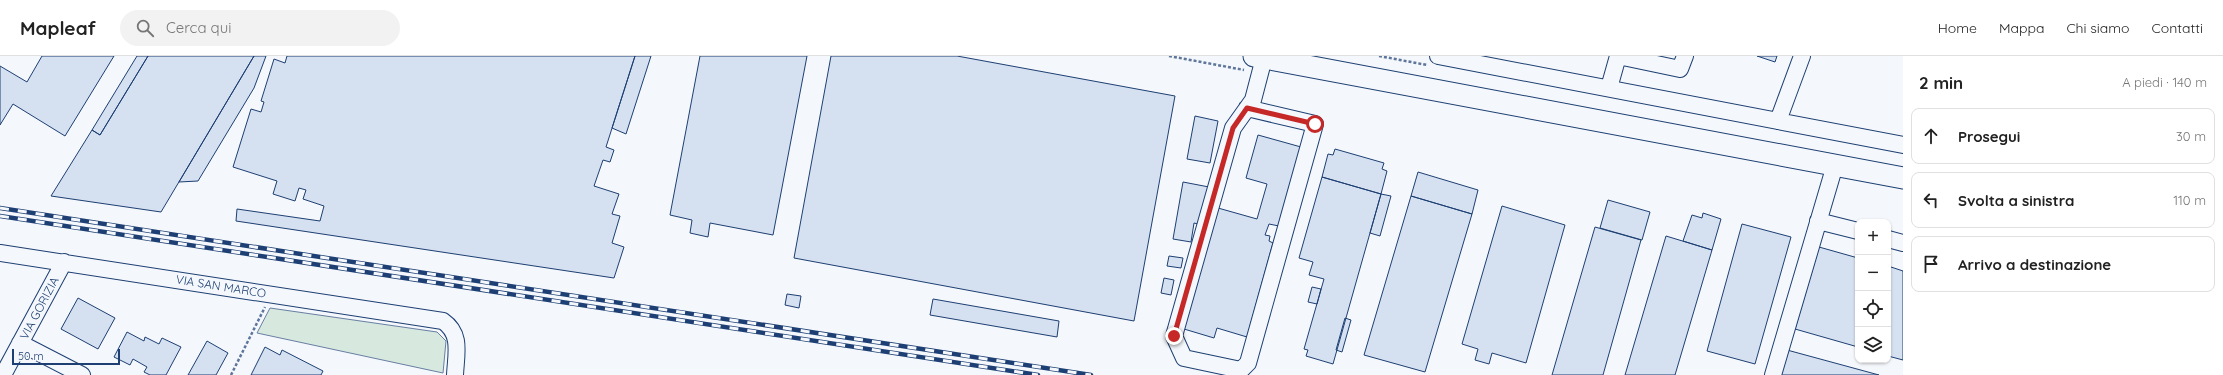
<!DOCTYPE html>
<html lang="it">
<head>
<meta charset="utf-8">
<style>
	:root { --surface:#fff; --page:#f2f2f2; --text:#222; --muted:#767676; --line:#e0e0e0 }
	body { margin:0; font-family:Quicksand,sans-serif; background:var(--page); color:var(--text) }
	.controls { position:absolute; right:12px; bottom:12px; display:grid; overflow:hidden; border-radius:8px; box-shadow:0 1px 3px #0004 }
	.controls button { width:36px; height:36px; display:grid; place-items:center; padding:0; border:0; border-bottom:1px solid var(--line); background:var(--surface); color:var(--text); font:20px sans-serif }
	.scale { position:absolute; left:12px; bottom:10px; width:108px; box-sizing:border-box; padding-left:4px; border:2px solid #1d3f73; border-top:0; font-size:11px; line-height:14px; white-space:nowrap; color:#1d3f73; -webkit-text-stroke:3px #f4f7fb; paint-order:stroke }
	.stop { position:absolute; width:12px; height:12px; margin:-9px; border:3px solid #c62828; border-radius:50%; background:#fff }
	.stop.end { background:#c62828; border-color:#fff; box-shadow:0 1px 4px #0008 }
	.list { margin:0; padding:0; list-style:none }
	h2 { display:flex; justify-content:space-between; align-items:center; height:52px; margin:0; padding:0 16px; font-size:17px }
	h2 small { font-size:13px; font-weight:400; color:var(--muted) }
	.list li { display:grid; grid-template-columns:26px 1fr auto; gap:12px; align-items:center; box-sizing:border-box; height:56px; margin:0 8px 8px; padding:0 8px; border:1px solid var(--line); border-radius:8px }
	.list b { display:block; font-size:15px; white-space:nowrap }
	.list em { font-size:13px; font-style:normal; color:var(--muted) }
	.icon { flex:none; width:22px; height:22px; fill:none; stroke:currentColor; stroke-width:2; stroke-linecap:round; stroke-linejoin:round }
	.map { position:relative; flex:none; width:1903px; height:319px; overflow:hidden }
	header { display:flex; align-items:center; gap:24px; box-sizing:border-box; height:56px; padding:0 20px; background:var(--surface); border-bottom:1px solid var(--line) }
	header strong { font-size:19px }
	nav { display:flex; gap:22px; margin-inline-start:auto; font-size:14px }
	.search { width:280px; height:36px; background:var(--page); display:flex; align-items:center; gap:10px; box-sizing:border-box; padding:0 14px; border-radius:22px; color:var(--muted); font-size:15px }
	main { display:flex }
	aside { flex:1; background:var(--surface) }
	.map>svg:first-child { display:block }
</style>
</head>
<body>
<header>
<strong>Mapleaf</strong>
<div class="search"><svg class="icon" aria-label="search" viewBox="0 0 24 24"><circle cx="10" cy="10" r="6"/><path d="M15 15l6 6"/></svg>Cerca qui</div>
<nav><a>Home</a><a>Mappa</a><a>Chi siamo</a><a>Contatti</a></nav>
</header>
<main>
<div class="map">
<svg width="1903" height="319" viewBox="0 0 1903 319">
	<rect width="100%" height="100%" fill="#f4f7fb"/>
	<path fill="#d7e8df" stroke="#687fa3" d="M270,252L437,276L446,285L443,317L257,277Z"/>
	<path fill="#d5e0f0" stroke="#1d3f73" d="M42,0H114L65,80L13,48L0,69V10L27,26Z
		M137,0H148L100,79L92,74Z
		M148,0H254L161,156L51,140L92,74L100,79Z
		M254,0H266L254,32L198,125L179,126Z
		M287,0H635L606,91L614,94L610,106L603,104L594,130L619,138L612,158L620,160L612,187L624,191L614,222L236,165L237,153L320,165L324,150L303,143L306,134L299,132L295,145L273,138L277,125L233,111L251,53L261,56L264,46L261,45L274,3L285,7Z
		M635,0H651L626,78L612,72Z
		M700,0H807L773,179L710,167L708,181L690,177L692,164L670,159Z
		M831,0H957L1175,40L1134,265L794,202Z
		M1757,0H1777L1775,6Z
		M1195,60L1218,65L1210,107L1187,103Z
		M1258,79L1301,91L1279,170L1269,168L1265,179L1270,180L1269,185L1273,187L1247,281L1217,272L1214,282L1184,273L1218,152L1257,163L1267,128L1246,122Z
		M1335,93L1384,107L1382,113L1387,115L1381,138L1322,121L1328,98L1333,99Z
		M1418,116L1478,134L1472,158L1411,140Z
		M1322,121L1381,138L1333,308L1306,300L1308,294L1304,293L1324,223L1309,219L1313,206L1299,202Z
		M1183,126L1209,131L1198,168L1194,167L1191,186L1173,183Z
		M1381,138L1391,140L1380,180L1370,177Z
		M1411,140L1472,158L1425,316L1364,299Z
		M1608,144L1650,156L1642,184L1600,172Z
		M1502,150L1565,169L1526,307L1492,297L1489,308L1475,304L1478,293L1462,288Z
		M1703,157L1721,163L1712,194L1683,185L1692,159L1702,162Z
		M1742,168L1791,181L1755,308L1707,295Z
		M1595,171L1641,184L1603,319H1552Z
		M1666,180L1712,194L1675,319H1625Z
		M1819,191L1858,202V291L1795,273Z
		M1169,200L1183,202L1181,212L1167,210Z
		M1888,210L1903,215V304L1888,300Z
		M1164,222L1174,224L1171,239L1161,237Z
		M1312,231L1321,233L1317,248L1308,246Z
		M787,238L801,240L799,252L785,249Z
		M78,242L115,262L98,293L61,273Z
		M933,243L1059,265L1057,281L930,259Z
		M1345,262L1351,264L1342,296L1336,294Z
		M127,276L144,285L145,281L159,288L162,282L181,291L166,319H150L144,316L147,311L133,303L130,309L114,301Z
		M207,285L228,297L216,319H188Z
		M265,291L280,299L282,294L323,315L321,319H251Z
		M1787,294L1879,319H1780Z"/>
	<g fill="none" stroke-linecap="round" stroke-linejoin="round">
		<defs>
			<path id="minor" d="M1438,0L1903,89
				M1618,0L1680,13L1685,0
				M1609,32L1618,0
				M1247,52L1315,68L1248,307L1241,314L1184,302L1174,280L1233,72L1253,44L1264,2
				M1778,65L1802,0
				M1818,165L1858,175
				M1888,183L1903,187
				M0,197L443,265C462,278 456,298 455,319
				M20,287L82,319
				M3,319L64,206
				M1773,319L1835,109"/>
			<path id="major" d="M1254,0L1903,122"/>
		</defs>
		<use href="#minor" stroke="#1d3f73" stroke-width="18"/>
		<use href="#major" stroke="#1d3f73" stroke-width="23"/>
		<path stroke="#5e769c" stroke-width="2.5" stroke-dasharray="3 2" stroke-linecap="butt" d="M1169,0L1244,14
			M1379,0L1427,9
			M231,319L265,251"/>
		<use href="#minor" stroke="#f4f7fb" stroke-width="16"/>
		<use href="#major" stroke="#f4f7fb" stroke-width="21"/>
		<defs>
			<path id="rail" d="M0,152L1091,319
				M0,160L1038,319"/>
		</defs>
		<use href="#rail" stroke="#1d3f73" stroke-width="4.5"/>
		<use href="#rail" stroke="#f4f7fb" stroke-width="3" stroke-dasharray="9" stroke-linecap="butt"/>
	</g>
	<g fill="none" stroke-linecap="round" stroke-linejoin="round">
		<path stroke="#c62828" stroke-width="5" d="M1174,280L1233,72L1247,52L1315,68"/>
	</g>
	<g text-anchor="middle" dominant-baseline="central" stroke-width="3" stroke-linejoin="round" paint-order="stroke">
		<g font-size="12" fill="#1d3f73" stroke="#f4f7fb">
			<text transform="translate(221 230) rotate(9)">VIA SAN MARCO</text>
			<text transform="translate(39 252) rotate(-62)">VIA GORIZIA</text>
		</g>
	</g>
</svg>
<div class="controls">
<button>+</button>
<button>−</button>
<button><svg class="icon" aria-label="locate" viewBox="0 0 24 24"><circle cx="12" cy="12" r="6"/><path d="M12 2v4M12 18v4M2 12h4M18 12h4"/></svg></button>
<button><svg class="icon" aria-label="layers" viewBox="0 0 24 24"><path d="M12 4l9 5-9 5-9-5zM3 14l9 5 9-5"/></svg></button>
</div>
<div class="scale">50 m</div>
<div class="stop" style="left:1315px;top:68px"></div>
<div class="stop end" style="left:1174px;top:280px"></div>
</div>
<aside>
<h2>2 min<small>A piedi · 140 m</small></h2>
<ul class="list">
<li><svg class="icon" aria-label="ahead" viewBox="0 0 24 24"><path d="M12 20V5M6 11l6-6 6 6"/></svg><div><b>Prosegui</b></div><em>30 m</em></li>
<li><svg class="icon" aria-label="left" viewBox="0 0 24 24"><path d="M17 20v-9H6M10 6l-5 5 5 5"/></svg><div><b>Svolta a sinistra</b></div><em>110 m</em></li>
<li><svg class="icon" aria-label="arrive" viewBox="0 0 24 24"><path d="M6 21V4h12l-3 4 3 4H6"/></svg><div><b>Arrivo a destinazione</b></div></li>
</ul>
</aside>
</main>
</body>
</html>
